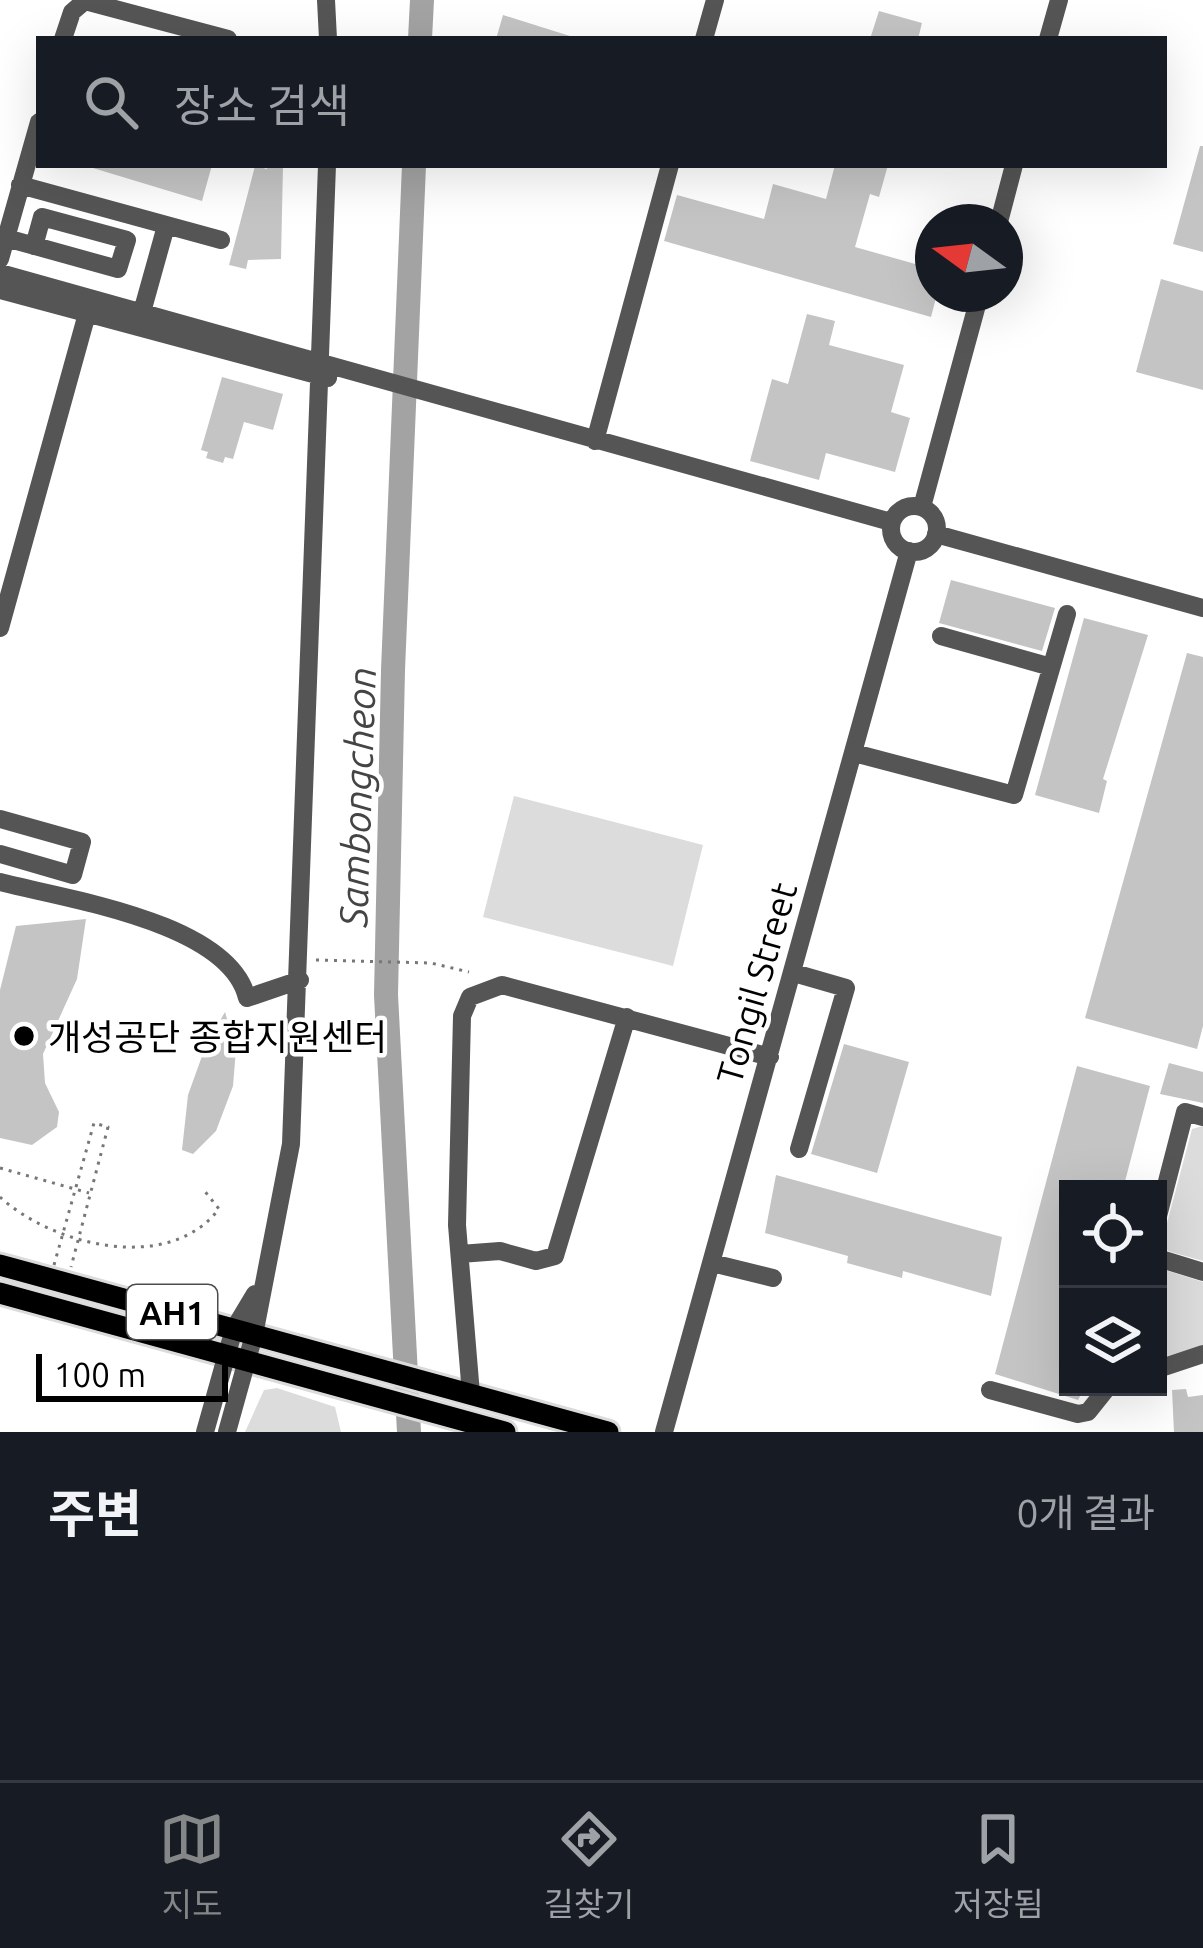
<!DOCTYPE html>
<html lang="ko">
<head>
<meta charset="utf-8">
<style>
	:root { --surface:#171b24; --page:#20242c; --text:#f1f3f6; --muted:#9ea1a6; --line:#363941; --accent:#858687 }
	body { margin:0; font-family:Ubuntu,"Noto Sans KR",sans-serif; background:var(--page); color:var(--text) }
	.controls { position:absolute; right:36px; bottom:36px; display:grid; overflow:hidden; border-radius:0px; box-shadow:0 12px 48px #0002 }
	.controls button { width:108px; height:108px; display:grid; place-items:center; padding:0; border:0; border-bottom:3px solid var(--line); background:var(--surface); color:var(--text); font:60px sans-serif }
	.compass { position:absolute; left:915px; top:204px; width:108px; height:108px; border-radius:50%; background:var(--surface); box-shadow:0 12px 48px #0002; rotate:285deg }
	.scale { position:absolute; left:36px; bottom:30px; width:192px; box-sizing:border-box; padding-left:12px; border:6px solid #000; border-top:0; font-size:33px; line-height:42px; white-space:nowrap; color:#000; -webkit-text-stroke:9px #fff; paint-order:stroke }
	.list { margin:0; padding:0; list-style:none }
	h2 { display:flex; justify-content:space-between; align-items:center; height:156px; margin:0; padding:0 48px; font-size:51px }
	h2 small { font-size:39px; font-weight:400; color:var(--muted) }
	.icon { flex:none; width:66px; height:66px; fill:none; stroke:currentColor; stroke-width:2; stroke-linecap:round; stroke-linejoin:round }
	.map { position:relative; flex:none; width:1203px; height:1432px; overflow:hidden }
	.search { position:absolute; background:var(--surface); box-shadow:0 12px 48px #0002; left:36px; right:36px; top:36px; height:132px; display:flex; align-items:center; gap:30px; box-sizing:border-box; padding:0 42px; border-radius:0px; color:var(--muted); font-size:45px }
	.sheet { height:348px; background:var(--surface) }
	nav { display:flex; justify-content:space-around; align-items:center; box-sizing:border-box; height:168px; border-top:3px solid var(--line); background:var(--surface); font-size:33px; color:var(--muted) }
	nav a { display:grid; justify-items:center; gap:6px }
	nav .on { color:var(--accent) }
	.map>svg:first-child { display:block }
</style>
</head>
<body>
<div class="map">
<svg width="1203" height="1432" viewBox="0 0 1203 1432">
	<rect width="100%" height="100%" fill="#fff"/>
	<path fill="#dcdcdc" d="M514,796L703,845L673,966L483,917Z
		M1203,1126V1261L1168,1251L1162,1242L1192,1129Z
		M1162,1269L1203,1282V1345L1158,1359Z
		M277,1388L335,1407L341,1432H245L264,1390Z"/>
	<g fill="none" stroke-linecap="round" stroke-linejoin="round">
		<path stroke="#a3a3a3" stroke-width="24" d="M420,39L422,0
			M409,1432L386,995L393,670L414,165"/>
	</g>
	<path fill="#c4c4c4" d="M879,11L922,23L918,39H870Z
		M503,15L573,37L572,39H496Z
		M1200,146H1203V252L1173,244Z
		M83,165H212L202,201Z
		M267,165H283L281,259L248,260L246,269L229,265L255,166L267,169Z
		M835,165H888L879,197L870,194L855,247L933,269V294H937L931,317L664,241L677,195L764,219L773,184L826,199Z
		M1161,279L1203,291V390L1136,372Z
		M807,314L835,321L829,345L904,365L891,412L910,418L895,472L826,453L819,480L750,461L772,379L788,384Z
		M222,377L283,394L273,430L244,422L233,459L225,457L223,463L206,458L208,452L201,450Z
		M951,580L1055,608L1042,651L939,623Z
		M1084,618L1148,635L1103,779L1107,781L1099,813L1035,795Z
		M1187,653L1203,657V1026L1197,1049L1085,1018Z
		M86,919L77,979L43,1054L45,1083L59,1112L57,1127L32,1145L0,1138V990L16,926Z
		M225,1012L236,1049L233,1086L216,1131L193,1154L182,1150L188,1095L206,1045Z
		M844,1044L909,1062L877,1173L811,1154Z
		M1169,1063L1203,1072V1103L1160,1094Z
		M1077,1066L1150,1086L1123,1189H1068V1387H1085L1078,1400L995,1374Z
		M776,1175L1002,1237L991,1296L903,1271L902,1278L847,1263L848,1256L765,1233Z
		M1186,1389L1188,1397L1203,1395V1432H1174L1172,1390Z"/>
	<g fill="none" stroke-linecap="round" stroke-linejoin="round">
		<defs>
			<path id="major" d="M0,1265L608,1432
				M0,1293L505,1432"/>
		</defs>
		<use href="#major" stroke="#dbdbdb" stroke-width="27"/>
		<path stroke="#777" stroke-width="3" stroke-dasharray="3 6" stroke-linecap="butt" d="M316,960L431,963L469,972
			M0,1168L89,1193
			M0,1197C52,1245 168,1275 219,1209L203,1189
			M54,1265L94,1123L108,1127L71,1267"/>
		<path stroke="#555" stroke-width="18" d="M326,0L328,39
			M63,39L72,12L85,1L228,39
			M704,39L715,0
			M1048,39L1059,0
			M20,185L221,240
			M999,222L1014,165
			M6,238L118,269L127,240L42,217L34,246
			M0,259L39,122
			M0,273L891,522
			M0,290L328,378
			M142,312L166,226
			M595,441L670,165
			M891 529a23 23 0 1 1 46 0a23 23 0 1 1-46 0Z
			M922,507L980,294
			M936,534L1203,608
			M0,628L90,303
			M941,636L1051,667
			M854,753L1014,795L1067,614
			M0,819L82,842L73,875L0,854
			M0,882C65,899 229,922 247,998L300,980
			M794,973L846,988L799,1149
			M1158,1216L1185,1112L1203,1117
			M460,1254L500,1251L536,1261L555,1256L627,1017
			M1158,1258L1203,1272
			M712,1263L773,1278
			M1158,1369L1203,1354
			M990,1390L1078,1414L1088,1412L1108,1387
			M471,1394L457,1225L462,1016L470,997L502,985L770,1057
			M205,1432L234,1329L255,1294
			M227,1432L254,1335L291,1144L327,165
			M664,1432L909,551"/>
		<use href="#major" stroke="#000" stroke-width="21"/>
	</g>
	<circle fill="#000" stroke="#fff" stroke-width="4.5" cx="24" cy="1036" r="12"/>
	<g text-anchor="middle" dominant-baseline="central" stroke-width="9" stroke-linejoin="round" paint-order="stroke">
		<rect fill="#fff" stroke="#4c4c4c" stroke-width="3" x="127" y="1285" width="90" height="54" rx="9"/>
		<g font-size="33" font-weight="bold" fill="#000">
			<text x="172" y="1312">AH1</text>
		</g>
		<g font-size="36" fill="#000" stroke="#fff">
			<text transform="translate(756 983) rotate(-74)">Tongil Street</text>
		</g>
		<g font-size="36" fill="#000" stroke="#fff" text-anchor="start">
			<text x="48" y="1036">개성공단 종합지원센터</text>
		</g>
		<g font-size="39" font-style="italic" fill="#444" stroke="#fff">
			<text transform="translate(357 797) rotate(-88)">Sambongcheon</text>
		</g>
	</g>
</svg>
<div class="controls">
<button><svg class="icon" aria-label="locate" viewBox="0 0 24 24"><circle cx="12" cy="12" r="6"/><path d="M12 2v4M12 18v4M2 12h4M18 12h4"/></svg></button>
<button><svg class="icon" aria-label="layers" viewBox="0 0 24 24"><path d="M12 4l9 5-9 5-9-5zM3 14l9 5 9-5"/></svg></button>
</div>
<svg class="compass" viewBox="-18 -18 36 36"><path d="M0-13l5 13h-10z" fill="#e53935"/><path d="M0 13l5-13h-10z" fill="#9ea1a6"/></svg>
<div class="scale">100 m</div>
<div class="search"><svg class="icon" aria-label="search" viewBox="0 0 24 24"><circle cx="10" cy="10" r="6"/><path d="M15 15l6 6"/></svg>장소 검색</div>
</div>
<section class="sheet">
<h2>주변<small>0개 결과</small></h2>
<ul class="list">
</ul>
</section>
<nav>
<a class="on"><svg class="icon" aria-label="map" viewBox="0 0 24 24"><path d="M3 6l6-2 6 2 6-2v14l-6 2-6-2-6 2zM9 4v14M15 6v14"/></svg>지도</a>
<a><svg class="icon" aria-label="directions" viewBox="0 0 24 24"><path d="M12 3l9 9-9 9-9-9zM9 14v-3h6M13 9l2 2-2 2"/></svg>길찾기</a>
<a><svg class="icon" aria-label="saved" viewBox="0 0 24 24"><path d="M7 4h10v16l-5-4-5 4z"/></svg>저장됨</a>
</nav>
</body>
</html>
